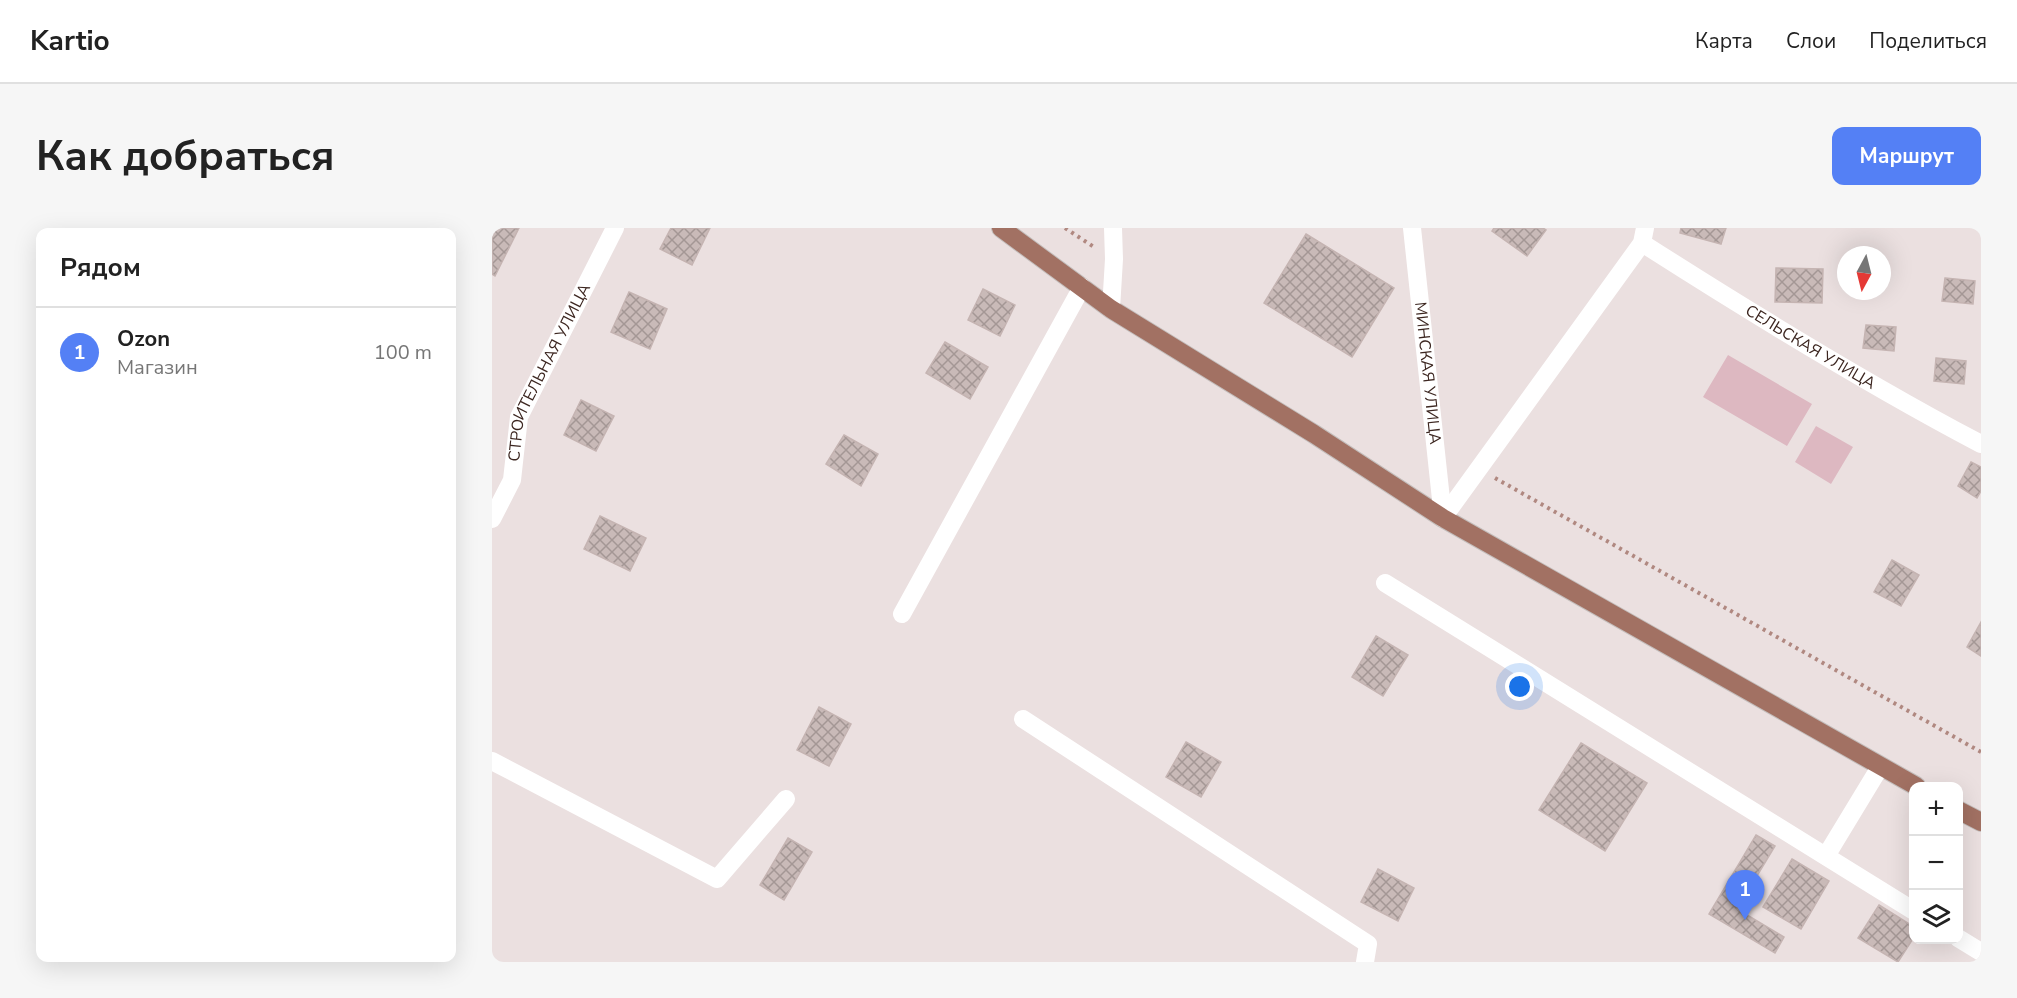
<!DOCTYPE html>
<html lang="ru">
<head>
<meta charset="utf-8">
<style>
	:root { --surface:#fff; --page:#f6f6f6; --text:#222; --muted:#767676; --line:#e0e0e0; --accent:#5480f5 }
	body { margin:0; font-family:"Nunito Sans",sans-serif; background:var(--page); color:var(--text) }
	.controls { position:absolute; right:18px; bottom:18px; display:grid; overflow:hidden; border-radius:12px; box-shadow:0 6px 24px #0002 }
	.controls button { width:54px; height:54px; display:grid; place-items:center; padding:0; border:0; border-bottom:2px solid var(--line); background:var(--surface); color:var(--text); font:30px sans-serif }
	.compass { position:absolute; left:1345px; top:18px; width:54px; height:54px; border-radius:50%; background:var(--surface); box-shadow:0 6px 24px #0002; rotate:187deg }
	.you { position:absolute; left:1028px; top:459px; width:21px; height:21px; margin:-15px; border:4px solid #fff; border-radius:50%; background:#1a73e8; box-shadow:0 0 0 9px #1a73e833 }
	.badge { display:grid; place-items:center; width:39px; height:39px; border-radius:50%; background:var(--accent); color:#fff; font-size:20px; font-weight:700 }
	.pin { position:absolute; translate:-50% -50px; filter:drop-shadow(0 2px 3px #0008) }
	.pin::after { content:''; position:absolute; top:32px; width:21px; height:18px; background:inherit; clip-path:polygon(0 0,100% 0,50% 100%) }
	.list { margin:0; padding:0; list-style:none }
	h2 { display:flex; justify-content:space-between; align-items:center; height:78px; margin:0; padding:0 24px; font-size:26px }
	h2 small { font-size:20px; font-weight:400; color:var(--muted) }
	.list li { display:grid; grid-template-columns:39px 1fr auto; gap:18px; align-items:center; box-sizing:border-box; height:90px; padding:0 24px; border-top:2px solid var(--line) }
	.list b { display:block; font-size:22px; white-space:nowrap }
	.list p { margin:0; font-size:20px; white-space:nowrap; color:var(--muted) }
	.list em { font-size:20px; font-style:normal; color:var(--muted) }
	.icon { flex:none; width:33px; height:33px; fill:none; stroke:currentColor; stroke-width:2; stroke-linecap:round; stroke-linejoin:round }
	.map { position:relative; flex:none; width:1489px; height:734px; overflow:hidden; border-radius:12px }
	header { display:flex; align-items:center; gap:36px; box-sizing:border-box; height:84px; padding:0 30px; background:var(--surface); border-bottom:2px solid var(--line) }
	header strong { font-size:28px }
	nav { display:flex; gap:33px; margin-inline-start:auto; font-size:21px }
	.intro { display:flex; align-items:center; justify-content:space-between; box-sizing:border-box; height:144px; padding:0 36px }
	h1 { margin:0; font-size:42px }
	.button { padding:15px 27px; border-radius:12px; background:var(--accent); color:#fff; font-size:21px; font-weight:700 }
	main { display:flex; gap:36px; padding:0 36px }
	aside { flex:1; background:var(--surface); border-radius:12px; box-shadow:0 6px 24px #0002 }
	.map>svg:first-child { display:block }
</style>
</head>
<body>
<header>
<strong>Kartio</strong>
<nav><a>Карта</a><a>Слои</a><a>Поделиться</a></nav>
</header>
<div class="intro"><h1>Как добраться</h1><a class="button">Маршрут</a></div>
<main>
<aside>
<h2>Рядом<small></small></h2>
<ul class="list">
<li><span class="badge">1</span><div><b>Ozon</b><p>Магазин</p></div><em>100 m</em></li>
</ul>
</aside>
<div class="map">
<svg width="1489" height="734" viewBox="0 0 1489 734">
	<defs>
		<pattern id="building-cross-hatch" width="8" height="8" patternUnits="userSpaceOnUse" patternTransform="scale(1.5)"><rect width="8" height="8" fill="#c9bab8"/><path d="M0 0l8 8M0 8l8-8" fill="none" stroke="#a49795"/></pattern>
	</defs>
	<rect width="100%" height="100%" fill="#ebe0e0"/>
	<path fill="#ddb8c1" d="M1236,127L1320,176L1295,218L1211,169Z
		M1324,198L1361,219L1339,256L1303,234Z"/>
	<path fill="url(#building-cross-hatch)" stroke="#c5b4b2" stroke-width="1.5" d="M0,0H27L3,48L0,46Z
		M179,0H218L200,37L168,21Z
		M1002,0H1051L1054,2L1035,28L1000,3Z
		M1189,0H1234L1229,16L1188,5Z
		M814,6L902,60L860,129L772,75Z
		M1284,40L1331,41L1330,75L1283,74Z
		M1453,50L1483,53L1481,76L1450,73Z
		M491,61L523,77L508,108L476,92Z
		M137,64L175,81L158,121L119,104Z
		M1374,97L1404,99L1402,123L1371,120Z
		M453,114L496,139L478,171L434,145Z
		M1444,130L1474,133L1472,156L1442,153Z
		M89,172L122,188L104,223L72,207Z
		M352,207L386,226L369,258L334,236Z
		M1479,234L1489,239V263L1485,270L1466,258Z
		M108,288L154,310L138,343L92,321Z
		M1400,332L1427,347L1409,378L1382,364Z
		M1489,394V428L1475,419Z
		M884,408L916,427L891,468L860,449Z
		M327,479L359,496L337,538L305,522Z
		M694,514L729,534L709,569L674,549Z
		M1089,515L1155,555L1113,623L1047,582Z
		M1264,607L1283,618L1245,681L1292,709L1283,725L1217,686Z
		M296,610L320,624L292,672L268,657Z
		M1300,631L1337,653L1309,701L1271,679Z
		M886,641L922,660L906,693L869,674Z
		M1387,677L1422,699V709L1406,734L1366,710Z"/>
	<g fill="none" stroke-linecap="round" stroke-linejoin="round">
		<defs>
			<path id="major" d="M509,0L619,81L822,206L951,290L1424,558
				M1466,582L1489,594"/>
		</defs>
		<use href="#major" stroke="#c4bebc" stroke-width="20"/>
		<path stroke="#b08880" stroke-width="4" stroke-dasharray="3 4.5" stroke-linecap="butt" d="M573,0L602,19
			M1003,250L1489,524"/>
		<g stroke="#fff" stroke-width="18">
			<path id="s1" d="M920,0L951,290"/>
			<path id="s2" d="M1150,15C1261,86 1373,155 1489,216"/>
			<path d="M619,81L622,31L621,0"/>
			<path d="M951,290L1150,15L1153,0"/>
			<path id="s3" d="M0,291L20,252L27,189L123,0"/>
			<path d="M893,355L1422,683"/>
			<path d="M410,386L590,59"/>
			<path d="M531,491L876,716L873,734"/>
			<path d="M0,533L225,651L294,571"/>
			<path d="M1334,628L1388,539"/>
			<path d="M1466,710L1489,724"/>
		</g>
		<use href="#major" stroke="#a27163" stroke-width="18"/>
	</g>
	<g text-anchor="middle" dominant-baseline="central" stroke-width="4.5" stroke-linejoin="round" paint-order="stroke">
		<g font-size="16" fill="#3c2620" stroke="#f8f0f1">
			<text stroke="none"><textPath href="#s2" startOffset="198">СЕЛЬСКАЯ УЛИЦА</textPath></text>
			<text stroke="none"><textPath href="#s3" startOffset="159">СТРОИТЕЛЬНАЯ УЛИЦА</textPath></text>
			<text stroke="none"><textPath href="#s1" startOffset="146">МИНСКАЯ УЛИЦА</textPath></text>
		</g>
	</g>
</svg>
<div class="controls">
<button>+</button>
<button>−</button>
<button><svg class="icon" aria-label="layers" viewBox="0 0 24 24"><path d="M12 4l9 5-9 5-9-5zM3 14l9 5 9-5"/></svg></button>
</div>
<svg class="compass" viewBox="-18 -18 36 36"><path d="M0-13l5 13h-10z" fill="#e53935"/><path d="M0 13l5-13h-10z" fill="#767676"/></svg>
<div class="you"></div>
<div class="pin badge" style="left:1253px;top:692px">1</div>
</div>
</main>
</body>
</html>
